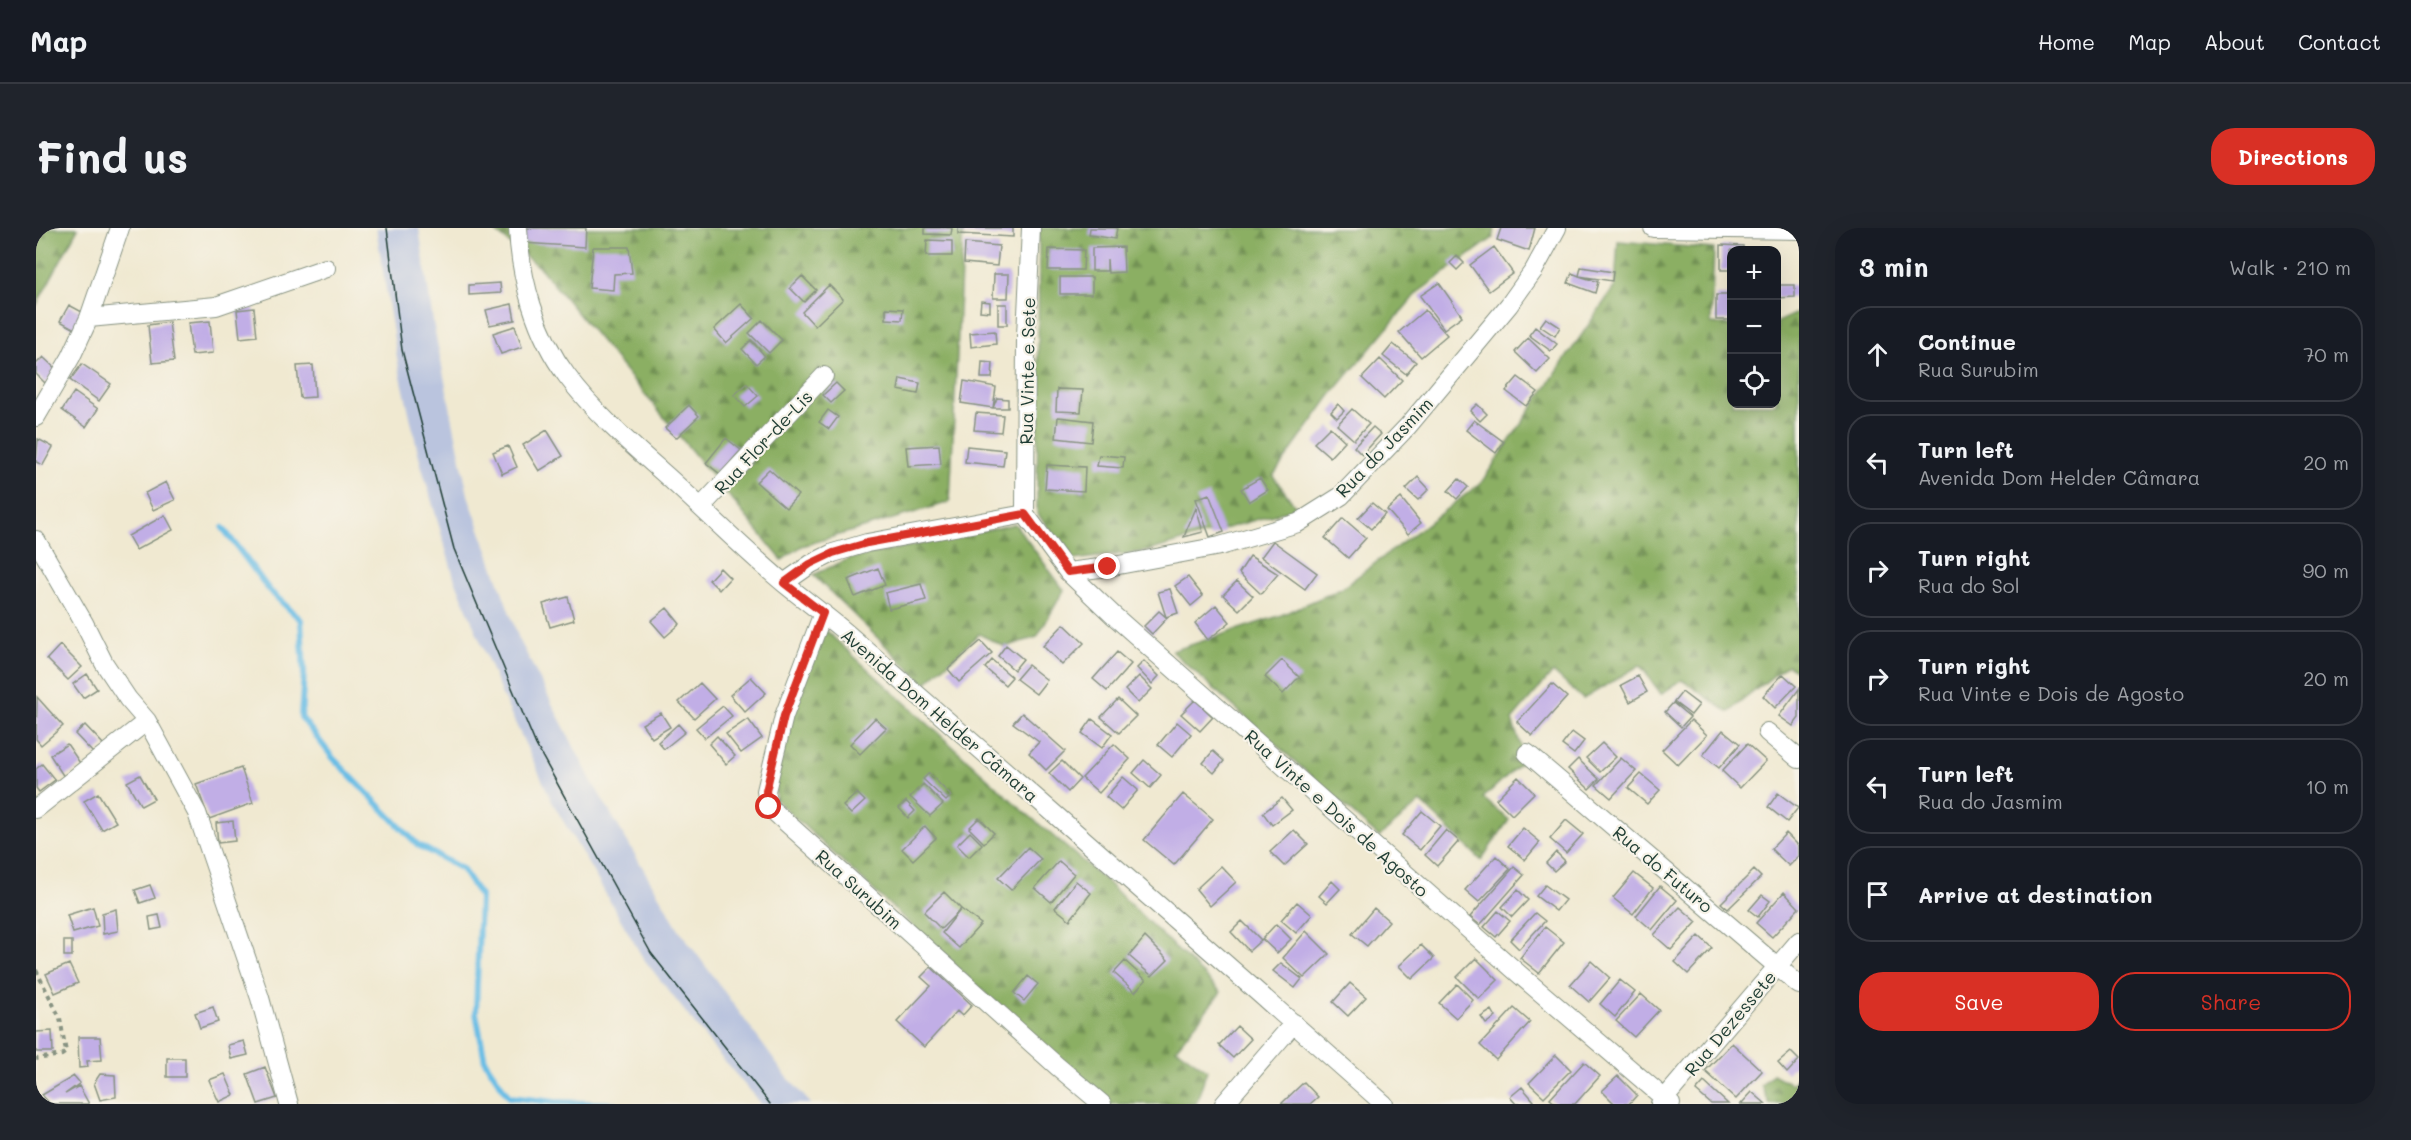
<!DOCTYPE html>
<html lang="en">
<head>
<meta charset="utf-8">
<style>
	:root { --surface:#171b24; --page:#20242c; --text:#f1f3f6; --muted:#9ea1a6; --line:#363941; --accent:#d93025 }
	body { margin:0; font-family:Mali,sans-serif; background:var(--page); color:var(--text) }
	.controls { position:absolute; right:18px; top:18px; display:grid; overflow:hidden; border-radius:12px; box-shadow:0 6px 24px #0002 }
	.controls button { width:54px; height:54px; display:grid; place-items:center; padding:0; border:0; border-bottom:2px solid var(--line); background:var(--surface); color:var(--text); font:30px sans-serif }
	.stop { position:absolute; width:18px; height:18px; margin:-14px; border:4px solid #d93025; border-radius:50%; background:#fff }
	.stop.end { background:#d93025; border-color:#fff; box-shadow:0 2px 6px #0008 }
	.list { margin:0; padding:0; list-style:none }
	h2 { display:flex; justify-content:space-between; align-items:center; height:78px; margin:0; padding:0 24px; font-size:26px }
	h2 small { font-size:20px; font-weight:400; color:var(--muted) }
	.list li { display:grid; grid-template-columns:39px 1fr auto; gap:18px; align-items:center; box-sizing:border-box; height:96px; margin:0 12px 12px; padding:0 12px; border:2px solid var(--line); border-radius:24px }
	.list b { display:block; font-size:22px; white-space:nowrap }
	.list p { margin:0; font-size:20px; white-space:nowrap; color:var(--muted) }
	.list em { font-size:20px; font-style:normal; color:var(--muted) }
	.actions { display:flex; gap:12px; padding:18px 24px }
	.actions a { flex:1; padding:14px 0; border:2px solid var(--accent); border-radius:24px; text-align:center; font-size:21px; color:var(--accent) }
	.actions .main { background:var(--accent); color:#fff }
	.icon { flex:none; width:33px; height:33px; fill:none; stroke:currentColor; stroke-width:2; stroke-linecap:round; stroke-linejoin:round }
	.map { position:relative; flex:none; width:1763px; height:876px; overflow:hidden; border-radius:24px }
	header { display:flex; align-items:center; gap:36px; box-sizing:border-box; height:84px; padding:0 30px; background:var(--surface); border-bottom:2px solid var(--line) }
	header strong { font-size:28px }
	nav { display:flex; gap:33px; margin-inline-start:auto; font-size:21px }
	.intro { display:flex; align-items:center; justify-content:space-between; box-sizing:border-box; height:144px; padding:0 36px }
	h1 { margin:0; font-size:42px }
	.button { padding:15px 27px; border-radius:24px; background:var(--accent); color:#fff; font-size:21px; font-weight:700 }
	main { display:flex; gap:36px; padding:0 36px }
	aside { flex:1; background:var(--surface); border-radius:24px; box-shadow:0 6px 24px #0002 }
	.map>svg:first-child { display:block }
</style>
</head>
<body>
<header>
<strong>Map</strong>
<nav><a>Home</a><a>Map</a><a>About</a><a>Contact</a></nav>
</header>
<div class="intro"><h1>Find us</h1><a class="button">Directions</a></div>
<main>
<div class="map">
<svg width="1763" height="876" viewBox="0 0 1763 876">
	<defs>
		<pattern id="forest-firs" width="22" height="20" patternUnits="userSpaceOnUse" patternTransform="scale(1.5)"><rect width="22" height="20" fill="#8baf64"/><path d="M5 1l3.5 6h-7zM16 11l3.5 6h-7z" fill="#719053"/></pattern>
	</defs>
	<rect width="100%" height="100%" fill="#f7f3e8"/>
	<filter id="ink" filterUnits="userSpaceOnUse"><feTurbulence type="fractalNoise" baseFrequency=".0167" numOctaves="2"/><feDisplacementMap in="SourceGraphic" scale="12" xChannelSelector="R" yChannelSelector="G"/><feConvolveMatrix kernelMatrix="1 2 1 2 8 2 1 2 1" color-interpolation-filters="sRGB"/></filter>
	<filter id="wash" filterUnits="userSpaceOnUse"><feTurbulence type="fractalNoise" baseFrequency=".008" numOctaves="4" result="noise"/><feDisplacementMap in="SourceGraphic" scale="24" xChannelSelector="R" yChannelSelector="G"/><feGaussianBlur stdDeviation="1.35" result="paint"/><feColorMatrix in="noise" values="0 0 0 0 0 0 0 0 0 0 0 0 0 0 0 0 0 1.4 0 .05"/><feComposite in="paint" operator="in"/></filter>
	<g filter="url(#wash)">
		<rect width="100%" height="100%" fill="#f0e9d1"/>
		<path fill="#bac4de" d="M340,0H383L397,94L432,267L483,411L555,552L644,703L746,843L775,876H725L679,822L607,730L518,577L466,467L418,349L384,233L362,135Z"/>
		<path fill="url(#forest-firs)" stroke="#55764c" stroke-width="1.5" d="M0,0H42L0,78Z
			M455,0H927L914,274L766,318L746,332L506,42Z
			M1003,0H1459L1457,10L1381,65L1295,167L1237,248L1261,280L1112,323L1037,332L1001,285Z
			M1582,13L1678,21L1675,96L1695,97L1696,176H1740L1741,94L1763,84V444L1751,437L1692,484L1646,452L1625,466L1604,437L1547,471L1517,444L1476,492L1489,531L1447,570L1473,592L1445,632L1385,574L1343,609L1136,423L1243,388L1305,361L1445,255L1579,58Z
			M979,296L1028,362L1001,409L969,419L943,406L889,456L777,347L812,331Z
			M788,401L983,579L1071,654L1185,764L1140,820L1171,842L1160,876H1069L740,572L738,530Z
			M1737,846L1755,856L1763,851V876H1734L1725,858Z"/>
		<g fill="none" stroke-linecap="round" stroke-linejoin="round">
			<path stroke="#69bde5" stroke-width="6" d="M187,300L234,363L265,392L268,445L265,489L297,530L382,617L426,641L444,668L440,785L449,833L473,869L519,874L579,876"/>
		</g>
		<g id="blocks">
			<path fill="#c1aee6" d="M488,0H550L549,19L487,15Z
				M889,0H916L915,7L889,6Z
				M922,0H977V9L922,6Z
				M1054,0H1081L1079,11L1053,7Z
				M1465,0H1499L1493,23L1461,12Z
				M891,12L916,13V28H890Z
				M929,15L963,18L961,38L928,35Z
				M1685,17L1707,18V22H1695V42H1685Z
				M557,19H593L596,45L578,46L577,62L553,60Z
				M1087,19L1088,44L1072,45L1071,31V43H1056V20Z
				M1458,19L1477,45L1453,63L1434,37Z
				M1013,21L1048,22L1047,42H1012Z
				M1421,28L1428,35L1421,42L1414,35Z
				M1545,39L1577,44L1576,53L1543,48L1562,54L1559,65L1532,55L1536,45L1543,48Z
				M958,46H973L972,70H957Z
				M766,48L780,62L768,74L754,60Z
				M1024,49H1056V66H1024Z
				M464,55L465,65L433,67V57Z
				M1403,55L1426,88L1408,101L1384,68Z
				M793,57L807,71L779,98L766,84Z
				M1740,57H1759V69L1740,70Z
				M1680,67H1695V92H1680Z
				M945,73L954,74V84L944,83Z
				M476,76L479,92L454,97L450,82Z
				M705,76L718,90L690,115L678,101Z
				M962,76H971V97H962Z
				M33,77L48,85L39,101L24,93Z
				M218,80L221,108L204,110L201,82Z
				M850,80L867,81L866,92L850,91Z
				M1389,82L1411,107L1385,129L1363,104Z
				M1510,90L1524,99L1519,108L1504,98Z
				M726,92L746,112L733,125L713,105Z
				M174,93L177,125L156,127L152,95Z
				M133,94L138,133L116,135L112,97Z
				M479,98L486,119L465,126L457,105Z
				M1499,99L1521,116L1515,123L1493,107Z
				M959,103L960,116L935,119L934,105Z
				M1492,110L1514,131L1501,145L1479,124Z
				M715,112L729,128L720,136L706,121Z
				M1357,116L1380,134L1370,146L1347,128Z
				M7,129L22,143L9,155L0,146V136Z
				M1344,131L1366,152L1348,171L1326,150Z
				M946,134L957,135L956,150H945Z
				M46,136L75,156L63,173L34,152Z
				M277,137L279,169L264,170L261,138Z
				M1482,149L1502,164L1490,178L1470,163Z
				M864,151L884,155L882,166L862,162Z
				M928,153L960,159L957,180L925,175Z
				M800,155L808,163L795,175L787,167Z
				M711,156L722,168L709,179L698,167Z
				M1021,161L1047,162L1045,184L1020,183Z
				M38,164L62,181L50,199L26,182Z
				M961,170L972,171V180H957Z
				M1302,176L1308,183L1301,190L1295,184Z
				M1441,176L1451,186L1444,193L1434,183Z
				M653,177L663,188L640,210L629,200Z
				M1316,181L1333,196L1318,212L1301,197Z
				M792,182L802,189L793,201L783,194Z
				M940,185L967,187L965,204L938,202Z
				M1022,189L1057,193L1055,214L1020,210Z
				M1438,192L1468,214L1460,225L1430,202Z
				M1294,199L1309,213L1294,229L1278,215Z
				M1337,199L1345,206L1326,227L1318,219Z
				M511,202L527,228L503,243L487,217Z
				M690,210L705,222L684,246L670,235Z
				M2,211L17,219L7,237L0,234Z
				M903,217L905,236L872,238L870,219Z
				M472,218L481,239L466,246L457,224Z
				M931,218L969,222L967,238L929,234Z
				M1063,227L1088,229L1087,240L1061,238Z
				M1011,237L1049,239L1048,263L1009,261Z
				M733,241L762,267L750,280L720,254Z
				M1382,249L1393,261L1382,272L1370,261Z
				M1224,250L1232,262L1213,274L1205,261Z
				M1423,251L1432,259L1421,271L1412,263Z
				M130,254L139,272L117,282L109,265Z
				M1173,266L1188,304L1174,309L1160,271Z
				M1365,270L1385,295L1372,306L1351,282Z
				M1336,275L1349,286L1335,301L1322,290Z
				M1160,280L1167,304L1148,309L1151,301Z
				M129,287L137,302L100,322L92,308Z
				M1307,290L1330,310L1312,330L1289,310Z
				M1237,313L1281,345L1269,361L1225,329Z
				M1214,328L1242,346L1225,366L1203,345Z
				M684,340L694,350L683,362L673,352Z
				M842,340L849,357L819,369L812,352Z
				M1152,349L1167,368L1155,378L1139,358Z
				M1201,353L1217,368L1203,382L1187,367Z
				M885,356L890,372L853,381L849,365Z
				M1134,361L1142,385L1130,389L1122,364Z
				M532,369L538,392L514,399L507,376Z
				M1180,377L1194,394L1172,412L1159,395Z
				M631,380L644,396L629,409L615,393Z
				M1123,383L1131,390L1116,406L1108,398Z
				M1028,396L1048,415L1026,437L1007,418Z
				M945,413L956,425L923,454L912,441Z
				M24,417L46,439L32,452L11,431Z
				M970,417L987,431L978,442L962,428Z
				M1081,424L1095,436L1071,463L1057,451Z
				M956,432L976,449L969,457L949,440Z
				M1246,432L1264,450L1260,452L1247,466L1229,449Z
				M1108,433L1123,448L1116,456L1101,440Z
				M992,437L1011,452L1000,466L980,451Z
				M51,446L61,461L47,470L37,456Z
				M1747,446L1760,458L1739,480L1727,468Z
				M1103,448L1116,461L1102,475L1089,462Z
				M1602,448L1611,464L1594,474L1585,457Z
				M715,449L730,465L709,484L694,467Z
				M664,455L679,471L658,490L643,474Z
				M1516,456L1531,469L1496,508L1481,494Z
				M1763,461V490L1757,498L1743,488Z
				M1646,464L1663,477L1655,487L1638,474Z
				M1,469L27,498L5,517L0,511Z
				M1082,471L1100,488L1083,505L1065,489Z
				M1159,472L1177,489L1164,503L1145,486Z
				M1637,475L1654,489L1645,499L1629,484Z
				M687,478L696,488L669,510L660,500Z
				M625,485L634,499L616,510L606,496Z
				M986,485L1029,523L1010,542L993,525L1003,514L977,495Z
				M839,490L850,500L824,526L814,516Z
				M712,491L726,510L705,525L690,506Z
				M1056,491L1076,506L1066,520L1046,505Z
				M1655,492L1671,507L1642,537L1626,522Z
				M1141,494L1155,506L1136,529L1122,517Z
				M642,496L649,504L628,521L622,514Z
				M49,497L68,517L58,526L39,506Z
				M1687,502L1704,516L1683,540L1667,527Z
				M1536,504L1548,513L1538,526L1526,517Z
				M681,508L699,528L690,536L673,516Z
				M1566,515L1580,529L1564,544L1550,530Z
				M31,516L46,538L28,549L14,527Z
				M1078,516L1094,531L1063,565L1046,550Z
				M1711,516L1730,533L1704,560L1686,543Z
				M1177,523L1188,533L1178,545L1167,535Z
				M1585,530L1600,543L1575,570L1560,557Z
				M1542,531L1563,551L1553,561L1532,541Z
				M1108,532L1125,547L1114,560L1097,545Z
				M1026,533L1044,551L1032,564L1013,545Z
				M6,536L19,552L3,564L0,560V541Z
				M205,540L217,575L173,591L160,556Z
				M893,545L915,568L910,573L887,551Z
				M1605,546L1624,562L1611,576L1592,560Z
				M104,547L118,571L105,578L91,554Z
				M1087,549L1102,562L1085,582L1070,569Z
				M1482,549L1498,565L1476,587L1460,571Z
				M887,556L907,576L894,588L874,569Z
				M62,565L80,594L66,602L48,573Z
				M821,565L829,573L815,586L807,578Z
				M1742,565L1762,580L1751,594L1732,579Z
				M1147,566L1177,591L1138,637L1108,612Z
				M1246,570L1256,582L1236,597L1227,585Z
				M870,573L879,583L872,590L863,580Z
				M1386,583L1404,598L1384,622L1366,607Z
				M943,590L958,605L948,615L933,600Z
				M1530,592L1547,606L1530,625L1514,611Z
				M197,593L199,613L182,615L180,595Z
				M889,598L900,610L877,632L866,621Z
				M1487,600L1504,614L1489,632L1472,618Z
				M1258,602L1272,616L1248,638L1234,624Z
				M1410,602L1423,613L1401,638L1389,627Z
				M934,604L946,616L933,629L921,617Z
				M1750,605L1763,618V628L1753,638L1735,621Z
				M992,619L1005,631L975,662L962,650Z
				M1520,624L1529,633L1518,643L1510,635Z
				M1460,628L1474,641L1443,674L1429,662Z
				M1023,633L1038,646L1015,674L999,660Z
				M1185,638L1200,654L1174,678L1160,661Z
				M1478,639L1488,647L1444,697L1434,689Z
				M1718,642L1725,649L1692,681L1685,675Z
				M1598,645L1617,660L1597,686L1577,670Z
				M1040,653L1055,665L1034,692L1019,680Z
				M1296,653L1304,661L1291,675L1283,668Z
				M114,657L119,670L104,675L99,662Z
				M1509,657L1529,672L1520,683L1500,668Z
				M1624,658L1641,672L1616,702L1600,688Z
				M1482,662L1492,672L1476,689L1466,679Z
				M908,664L925,681L905,701L888,684Z
				M1748,664L1763,680L1736,709L1720,695Z
				M1726,667L1734,673L1722,689L1713,682Z
				M1261,674L1276,687L1260,705L1245,692Z
				M57,679L62,698L37,705L31,687Z
				M1644,679L1661,694L1635,722L1618,707Z
				M1338,680L1353,693L1331,718L1316,706Z
				M80,681L82,703L67,706L66,685Z
				M925,681L945,696L923,720L906,705Z
				M1462,683L1474,693L1460,709L1448,699Z
				M1499,685L1509,693L1483,721L1474,712Z
				M123,687L126,700L115,702L113,689Z
				M1206,693L1225,712L1213,723L1195,704Z
				M1240,696L1255,711L1241,725L1226,711Z
				M1509,699L1528,714L1503,745L1484,730Z
				M1270,703L1293,726L1268,750L1247,730Z
				M1663,708L1676,720L1652,746L1639,734Z
				M1109,709L1132,732L1116,748L1093,728Z
				M28,713H36V728H28Z
				M1385,717L1398,730L1376,751L1363,738Z
				M1440,730L1462,752L1443,771L1421,749Z
				M1089,733L1110,752L1099,764L1078,745Z
				M1555,733L1574,750L1553,774L1534,757Z
				M1245,735L1266,751L1259,760L1237,743Z
				M33,736L42,755L19,765L10,746Z
				M895,739L936,777L926,788L921,783L888,819L861,794L895,758L885,749Z
				M992,748L1002,756L988,773L978,765Z
				M1584,752L1599,764L1579,789L1564,776Z
				M1314,755L1330,769L1312,788L1297,774Z
				M1421,756L1437,772L1420,790L1403,775Z
				M1605,766L1623,782L1598,809L1580,793Z
				M177,779L182,794L164,800L159,785Z
				M1478,780L1494,794L1460,832L1444,817Z
				M1456,782L1460,789L1450,796L1445,789Z
				M1201,798L1215,811L1197,830L1183,817Z
				M16,803L17,824H0V804Z
				M42,809H64L66,832L51,833L52,839L43,840Z
				M208,813L212,827L195,831L192,817Z
				M1696,815L1726,843L1700,871L1669,843Z
				M1755,824L1763,832L1751,845L1742,835Z
				M1520,827L1535,842L1508,869L1493,855Z
				M131,830H149V849H131Z
				M1548,834L1564,848L1539,876H1520L1514,871Z
				M229,839L241,870L222,876L211,846Z
				M64,846L79,847L80,869L64,872L58,855Z
				M189,846L198,867L183,874L173,852Z
				M38,848L44,855L29,866L43,858L53,876H14L6,867Z
				M1582,848L1601,867L1593,876H1579L1566,863Z
				M1268,854L1282,869L1274,876H1245Z
				M1668,854L1692,876H1675L1660,863Z
				M1486,859L1498,873L1494,876H1480L1474,869Z
				M1716,864L1730,876H1705Z"/>
		</g>
	</g>
	<g filter="url(#ink)">
		<use href="#blocks" fill-opacity="0" stroke="#889382" stroke-width="1.5"/>
		<g fill="none" stroke-linecap="round" stroke-linejoin="round">
			<defs>
				<path id="street" d="M482,0C484,50 500,107 531,148C559,186 597,218 633,250C672,285 709,323 749,356C770,373 792,389 813,407C992,563 1171,718 1348,876
					M1617,0L1763,2
					M53,90L180,78L290,40
					M0,189L35,129L53,90L84,0
					M665,279L788,148
					M989,286L1032,344L1077,387L1483,746L1635,876
					M989,286L990,108L995,0
					M0,312L48,395L68,435L92,471L111,493L161,585L224,770L253,876
					M1032,344L1072,339L1184,318L1262,295L1305,268L1372,198L1473,77L1498,42L1521,0
					M748,355L775,336L797,325L831,315L989,286
					M787,385L748,488L730,563L733,579L1021,838L1066,876
					M1731,504L1763,531
					M1491,525L1763,757
					M0,581L111,493
					M1188,876L1258,795
					M1624,876L1763,713"/>
			</defs>
			<use href="#street" stroke="#889382" stroke-width="20"/>
			<path stroke="#889382" stroke-width="4" stroke-dasharray="4.5 4.5" stroke-linecap="butt" d="M0,742L24,790L30,824L26,827L0,831"/>
			<use href="#street" stroke="#fff" stroke-width="18"/>
			<path stroke="#1f3d34" stroke-width="1.5" d="M351,0L366,122L418,321L500,517L615,725L734,876"/>
		</g>
	</g>
	<g fill="none" stroke-linecap="round" stroke-linejoin="round" filter="url(#ink)">
		<path stroke="#d93025" stroke-width="8" d="M733,579L730,563L748,488L787,385L748,355L774,336L797,325L831,315L989,286L1032,344L1072,339"/>
	</g>
	<g text-anchor="middle" dominant-baseline="central" stroke-width="4.5" stroke-linejoin="round" paint-order="stroke">
		<g font-size="18" fill="#1f3d34" stroke="#f7f3e8">
			<text transform="translate(991 143) rotate(-89)">Rua Vinte e Sete</text>
			<text transform="translate(727 214) rotate(-47)">Rua Flor-de-Lis</text>
			<text transform="translate(1348 219) rotate(-46)">Rua do Jasmim</text>
			<text transform="translate(904 487) rotate(41)">Avenida Dom Helder Câmara</text>
			<text transform="translate(1301 585) rotate(42)">Rua Vinte e Dois de Agosto</text>
			<text transform="translate(1627 641) rotate(40)">Rua do Futuro</text>
			<text transform="translate(823 661) rotate(42)">Rua Surubim</text>
			<text transform="translate(1694 795) rotate(-50)">Rua Dezessete</text>
		</g>
	</g>
</svg>
<div class="controls">
<button>+</button>
<button>−</button>
<button><svg class="icon" aria-label="locate" viewBox="0 0 24 24"><circle cx="12" cy="12" r="6"/><path d="M12 2v4M12 18v4M2 12h4M18 12h4"/></svg></button>
</div>
<div class="stop" style="left:733px;top:579px"></div>
<div class="stop end" style="left:1072px;top:339px"></div>
</div>
<aside>
<h2>3 min<small>Walk · 210 m</small></h2>
<ul class="list">
<li><svg class="icon" aria-label="ahead" viewBox="0 0 24 24"><path d="M12 20V5M6 11l6-6 6 6"/></svg><div><b>Continue</b><p>Rua Surubim</p></div><em>70 m</em></li>
<li><svg class="icon" aria-label="left" viewBox="0 0 24 24"><path d="M17 20v-9H6M10 6l-5 5 5 5"/></svg><div><b>Turn left</b><p>Avenida Dom Helder Câmara</p></div><em>20 m</em></li>
<li><svg class="icon" aria-label="right" viewBox="0 0 24 24"><path d="M7 20v-9h11M14 6l5 5-5 5"/></svg><div><b>Turn right</b><p>Rua do Sol</p></div><em>90 m</em></li>
<li><svg class="icon" aria-label="right" viewBox="0 0 24 24"><path d="M7 20v-9h11M14 6l5 5-5 5"/></svg><div><b>Turn right</b><p>Rua Vinte e Dois de Agosto</p></div><em>20 m</em></li>
<li><svg class="icon" aria-label="left" viewBox="0 0 24 24"><path d="M17 20v-9H6M10 6l-5 5 5 5"/></svg><div><b>Turn left</b><p>Rua do Jasmim</p></div><em>10 m</em></li>
<li><svg class="icon" aria-label="arrive" viewBox="0 0 24 24"><path d="M6 21V4h12l-3 4 3 4H6"/></svg><div><b>Arrive at destination</b></div></li>
</ul>
<div class="actions"><a class="main">Save</a><a>Share</a></div>
</aside>
</main>
</body>
</html>
